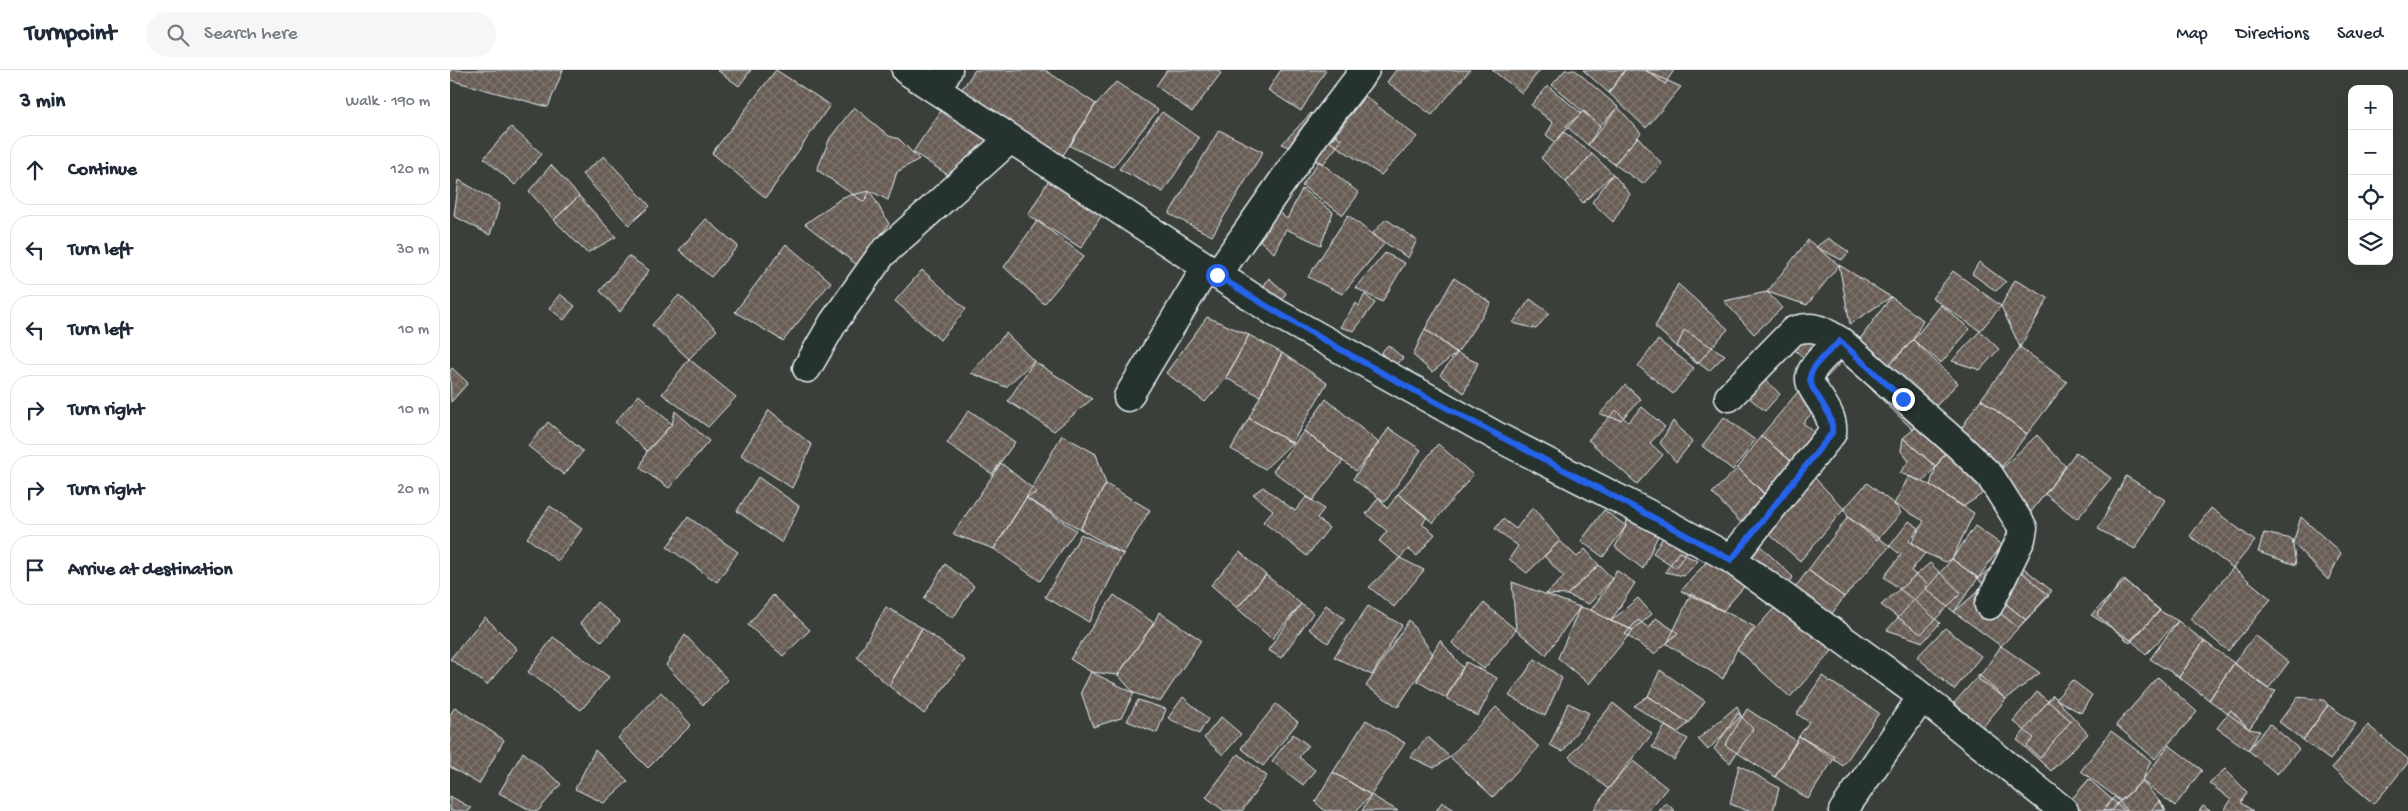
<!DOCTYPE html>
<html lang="en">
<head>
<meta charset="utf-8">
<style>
	:root { --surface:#fff; --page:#f6f6f7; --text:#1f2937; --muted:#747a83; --line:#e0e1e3 }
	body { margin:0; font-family:"Gochi Hand",sans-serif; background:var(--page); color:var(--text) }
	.controls { position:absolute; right:15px; top:15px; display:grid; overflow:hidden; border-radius:10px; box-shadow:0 5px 20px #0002 }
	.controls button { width:45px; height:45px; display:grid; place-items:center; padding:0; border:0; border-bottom:1px solid var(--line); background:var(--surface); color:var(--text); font:25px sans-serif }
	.stop { position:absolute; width:15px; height:15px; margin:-11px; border:4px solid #2563eb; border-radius:50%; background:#fff }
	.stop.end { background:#2563eb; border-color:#fff; box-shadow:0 1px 5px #0008 }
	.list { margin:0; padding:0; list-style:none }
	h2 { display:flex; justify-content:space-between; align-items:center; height:65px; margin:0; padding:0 20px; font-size:21px }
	h2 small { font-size:16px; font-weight:400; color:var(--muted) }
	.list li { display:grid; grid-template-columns:32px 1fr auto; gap:15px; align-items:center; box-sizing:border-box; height:70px; margin:0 10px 10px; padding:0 10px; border:1px solid var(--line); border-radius:20px }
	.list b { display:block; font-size:19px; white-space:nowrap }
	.list em { font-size:16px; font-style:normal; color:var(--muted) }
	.icon { flex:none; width:28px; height:28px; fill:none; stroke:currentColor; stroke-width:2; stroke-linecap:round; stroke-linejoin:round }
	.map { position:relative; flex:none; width:1958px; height:741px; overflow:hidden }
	header { display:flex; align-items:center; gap:30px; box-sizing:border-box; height:70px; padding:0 25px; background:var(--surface); border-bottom:1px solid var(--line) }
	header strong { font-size:24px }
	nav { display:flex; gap:28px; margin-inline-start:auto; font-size:18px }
	.search { width:350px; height:45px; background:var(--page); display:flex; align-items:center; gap:12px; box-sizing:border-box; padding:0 18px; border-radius:28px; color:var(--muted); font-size:19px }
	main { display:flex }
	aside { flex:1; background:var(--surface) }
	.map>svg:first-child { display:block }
</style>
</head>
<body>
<header>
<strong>Turnpoint</strong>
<div class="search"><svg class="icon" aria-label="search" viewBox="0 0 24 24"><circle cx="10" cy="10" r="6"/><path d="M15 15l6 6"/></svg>Search here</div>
<nav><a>Map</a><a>Directions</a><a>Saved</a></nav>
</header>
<main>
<aside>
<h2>3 min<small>Walk · 190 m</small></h2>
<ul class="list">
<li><svg class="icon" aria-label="ahead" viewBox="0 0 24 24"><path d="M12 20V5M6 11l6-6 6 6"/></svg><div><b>Continue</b></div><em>120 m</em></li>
<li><svg class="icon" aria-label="left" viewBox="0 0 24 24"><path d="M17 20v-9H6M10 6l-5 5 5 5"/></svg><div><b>Turn left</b></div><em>30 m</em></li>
<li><svg class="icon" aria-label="left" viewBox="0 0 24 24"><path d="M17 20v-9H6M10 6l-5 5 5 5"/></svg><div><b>Turn left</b></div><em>10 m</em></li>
<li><svg class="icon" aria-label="right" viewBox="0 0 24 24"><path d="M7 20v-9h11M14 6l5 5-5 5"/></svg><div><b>Turn right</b></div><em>10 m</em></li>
<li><svg class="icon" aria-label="right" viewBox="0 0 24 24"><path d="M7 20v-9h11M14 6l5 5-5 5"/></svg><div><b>Turn right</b></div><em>20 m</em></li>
<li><svg class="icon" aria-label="arrive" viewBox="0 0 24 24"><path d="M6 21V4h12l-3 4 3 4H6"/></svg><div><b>Arrive at destination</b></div></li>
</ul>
</aside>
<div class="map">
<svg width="1958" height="741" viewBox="0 0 1958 741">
	<defs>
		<pattern id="building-cross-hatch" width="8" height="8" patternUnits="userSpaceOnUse" patternTransform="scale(1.25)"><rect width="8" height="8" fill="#675c54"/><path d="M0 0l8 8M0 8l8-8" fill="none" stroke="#7d746d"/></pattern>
	</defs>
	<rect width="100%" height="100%" fill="#3a3f39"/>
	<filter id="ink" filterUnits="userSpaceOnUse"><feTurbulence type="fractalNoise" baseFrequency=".02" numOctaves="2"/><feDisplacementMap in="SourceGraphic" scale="10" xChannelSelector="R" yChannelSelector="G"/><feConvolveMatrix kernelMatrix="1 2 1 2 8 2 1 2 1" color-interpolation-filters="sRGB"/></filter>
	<g filter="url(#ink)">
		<path fill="url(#building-cross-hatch)" stroke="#e8f1f8" d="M0,0H113L98,37L0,10Z
			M267,0H301L289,16Z
			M326,0L380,35L316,128L262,83Z
			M525,0H595L646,34L610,90L508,25Z
			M717,0H767L771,3L742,42L706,16Z
			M831,0H876L851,41L818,20Z
			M946,0H1020L982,45L937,12Z
			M1042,0H1090L1072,23Z
			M1115,0H1125L1168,37L1150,56L1102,15Z
			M1133,0H1175L1159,23Z
			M1175,0H1194L1231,17L1196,58L1159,23Z
			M1196,0H1224L1215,14Z
			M666,12L708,40L663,97L620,76L646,34Z
			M1098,16L1131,43L1105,72L1096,65L1103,53L1081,35Z
			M915,26L967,67L931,105L880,72Z
			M404,37L439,66L449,69L469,89L447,102L438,130L420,121L414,132L367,100L380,68Z
			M1168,37L1191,63L1164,94L1138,75Z
			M493,38L548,73L504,109L463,82Z
			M1134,41L1150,56L1138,75L1116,56Z
			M712,42L749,68L713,122L669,99Z
			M861,43L892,70L873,94L832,74Z
			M61,57L92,84L65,115L34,88Z
			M769,60L813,82L762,166L719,144Z
			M1114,62L1142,84L1116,112L1091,88Z
			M1188,67L1212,94L1193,114L1164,94Z
			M1142,84L1163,104L1133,133L1116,112Z
			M154,86L200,136L179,155L132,104Z
			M869,91L909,123L893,145L852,116Z
			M101,95L129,126L104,150L79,121Z
			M1163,104L1180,124L1163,152L1142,132Z
			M600,108L655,140L631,178L578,145Z
			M9,110L50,134L40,165L4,146Z
			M852,119L883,142L871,175L836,159L824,183L798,160L817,133L837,149Z
			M420,121L439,154L407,195L355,154L393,127Z
			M129,126L166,167L137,183L104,150Z
			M898,145L934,174L892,224L858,207Z
			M256,149L288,176L261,207L229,180Z
			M936,149L967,170L958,188L922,164Z
			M587,151L634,186L594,234L554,197Z
			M1378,168L1399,182L1392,190L1366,177Z
			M1358,170L1389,195L1357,235L1317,222Z
			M336,174L381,212L333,271L285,242Z
			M935,183L955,193L932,232L906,218Z
			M178,186L199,200L170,242L150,221Z
			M1529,192L1556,212L1546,221L1522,204Z
			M1389,195L1441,227L1400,254Z
			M472,200L516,239L490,270L445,231Z
			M1503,201L1551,236L1530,261L1482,228Z
			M819,208L836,223L830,234L807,226Z
			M1004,208L1041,233L1007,283L975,259Z
			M1565,210L1598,228L1570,277L1551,236Z
			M1228,214L1278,259L1247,294L1205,257Z
			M1317,222L1332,238L1304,264L1274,231Z
			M110,224L125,236L114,250L99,238Z
			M915,224L925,233L904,261L890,257L906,233L909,236Z
			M229,225L267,260L239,289L202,255Z
			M1441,227L1473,250L1463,270L1439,296L1401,281Z
			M1080,229L1099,243L1086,259L1063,253Z
			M1491,235L1520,259L1491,293L1463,270Z
			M757,247L799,265L776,308L755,332L716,303Z
			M1367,256L1398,285L1376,308L1345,280Z
			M975,259L1007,283L982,302L963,285Z
			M1234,260L1275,285L1259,301L1227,277Z
			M1530,261L1549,279L1530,300L1502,291Z
			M556,263L584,291L556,317L521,303Z
			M799,265L832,283L810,326L776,308Z
			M1208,270L1244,298L1223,324L1188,296Z
			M1463,270L1508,313L1463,360L1418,316Z
			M938,275L953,288L944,296L931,283Z
			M1570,277L1617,312L1577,364L1531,329Z
			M832,283L877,313L842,373L799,348Z
			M1007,283L1028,293L1014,323L990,305Z
			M239,289L286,327L258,357L212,324Z
			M584,291L642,329L604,361L558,331Z
			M2,298L18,313L1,332L0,301Z
			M1307,302L1330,324L1315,341L1292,322Z
			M1175,315L1191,329L1171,350L1150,344Z
			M1352,317L1370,334L1353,353L1377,372L1353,401L1311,366Z
			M189,325L222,354L197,381L165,352Z
			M876,329L929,373L906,401L854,361Z
			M1531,329L1577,364L1547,403L1502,372Z
			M1192,337L1215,357L1200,373L1213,385L1187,414L1138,370L1166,340L1178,352Z
			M319,340L362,375L342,418L291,385Z
			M519,340L565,372L542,404L497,373Z
			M225,341L259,371L219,418L190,398L197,381L222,354Z
			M1476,343L1502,372L1486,397L1453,368L1463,360Z
			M1274,347L1305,370L1283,400L1252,376Z
			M799,348L842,373L815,399L781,379Z
			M1223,351L1242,372L1226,392L1210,373Z
			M98,352L133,381L114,405L78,376Z
			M939,358L971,380L935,432L903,409Z
			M854,361L893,391L862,431L823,401Z
			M612,365L646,384L656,414L630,459L576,428Z
			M1587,365L1616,397L1577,447L1547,403Z
			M1311,366L1353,401L1328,438L1288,398Z
			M1453,368L1486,397L1473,412L1450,403L1459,391L1451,381Z
			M1502,372L1542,417L1513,437L1480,415L1486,397Z
			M988,374L1023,405L983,453L948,424Z
			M1626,382L1661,408L1627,449L1595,424Z
			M551,393L587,422L576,428L544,479L503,464Z
			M1288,398L1322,431L1295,457L1262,423Z
			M1363,406L1394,439L1350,491L1318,463Z
			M1459,406L1480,415L1524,443L1502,489L1496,492L1475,483L1462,472L1474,451L1444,434Z
			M1676,406L1715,430L1685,479L1648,459Z
			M308,407L349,436L332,473L287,441Z
			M1417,413L1444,434L1451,443L1427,470L1398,447L1394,439Z
			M656,414L700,440L673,484L630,459Z
			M813,417L845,441L857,426L874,439L867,448L879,458L857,486L813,452L823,440L803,424Z
			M948,424L977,447L972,454L985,464L967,486L958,479L950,488L929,471L937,461L916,444L929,427L937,439Z
			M576,428L626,460L590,511L544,479Z
			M100,436L132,459L108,491L77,468Z
			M1083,437L1110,471L1077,503L1059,489L1068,476L1045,459L1053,449L1066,459Z
			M1761,438L1805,471L1783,498L1740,466Z
			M1154,440L1176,456L1153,487L1131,471Z
			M1179,441L1209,463L1193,499L1165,477L1176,456Z
			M238,447L288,482L267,512L217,477Z
			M1398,447L1440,476L1394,527L1358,500Z
			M1851,447L1891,483L1878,510L1843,473Z
			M1459,451L1469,458L1459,471L1475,483L1461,501L1477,513L1476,519L1464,530L1434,507L1451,485L1440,476Z
			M1525,456L1552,475L1528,508L1502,489Z
			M1216,463L1239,478L1226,498L1203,483Z
			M1814,463L1842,469L1846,495L1808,482Z
			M631,464L673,484L639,552L595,527Z
			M1304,470L1343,507L1334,518L1294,481Z
			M1110,471L1127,487L1135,479L1149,495L1117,525L1096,524L1114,507L1094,486Z
			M790,482L816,505L787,538L761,515Z
			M1229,482L1248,491L1234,506L1215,502Z
			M1265,482L1299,511L1273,541L1231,521Z
			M1555,483L1602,521L1568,558L1526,523Z
			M1555,487L1599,526L1576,550L1534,516L1528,508Z
			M950,488L974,500L944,537L919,517Z
			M1502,489L1528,508L1504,542L1476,519Z
			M1480,493L1511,523L1471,564L1431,535Z
			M495,494L524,516L503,548L474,529Z
			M1149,495L1163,509L1139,534L1117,525Z
			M1783,498L1821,529L1778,581L1740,549Z
			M1166,500L1185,513L1161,551L1141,540L1163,509Z
			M1358,500L1394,527L1378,549L1342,522Z
			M816,505L851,534L822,569L787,538Z
			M1673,509L1710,540L1680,573L1647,545Z
			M1675,511L1710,541L1681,570L1641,545Z
			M1062,512L1130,537L1096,585L1066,560Z
			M1534,516L1576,550L1551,576L1504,542Z
			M1241,524L1305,557L1287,579L1273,609L1217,574Z
			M323,525L360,560L333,586L298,555Z
			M664,525L704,553L668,605L641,602L620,589Z
			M1188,528L1202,544L1183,560L1161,551Z
			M1464,530L1490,553L1473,572L1437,560Z
			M147,532L170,551L152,572L130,553Z
			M1034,533L1066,560L1034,599L1002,573Z
			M1329,533L1382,581L1340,627L1287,579Z
			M851,534L863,543L831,588L818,580Z
			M876,535L895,549L878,573L859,559Z
			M918,536L952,555L922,605L884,587Z
			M436,537L472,558L439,616L407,587Z
			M1130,537L1141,540L1161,551L1183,560L1139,614L1108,588Z
			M1710,541L1728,551L1696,584L1681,570Z
			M709,542L751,570L710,632L684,623L668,605L704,553Z
			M35,547L67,579L37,615L0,589Z
			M1206,548L1228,563L1204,584L1175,564L1188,550L1199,558Z
			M959,550L983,584L948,637L916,616Z
			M1728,551L1754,571L1729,607L1700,589Z
			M472,558L515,590L474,644L439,616Z
			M1495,558L1531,586L1504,620L1467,587Z
			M235,565L278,610L253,635L216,595Z
			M1805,565L1839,592L1818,619L1784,593Z
			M103,567L159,607L131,640L78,602Z
			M990,570L1013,598L996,628L967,611Z
			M1754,571L1784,593L1759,630L1729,607Z
			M1551,576L1590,603L1556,629L1528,609Z
			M1085,589L1112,608L1095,646L1059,626Z
			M1016,592L1047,608L1028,646L996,628Z
			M1784,593L1818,619L1826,621L1799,659L1759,630Z
			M1210,600L1255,631L1239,653L1198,626Z
			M641,602L684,623L671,648L643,657L631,622Z
			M1529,605L1556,629L1532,658L1504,633Z
			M1372,606L1429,643L1393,696L1349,666L1359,652L1347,644Z
			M1708,607L1747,642L1705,689L1666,655Z
			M1622,610L1642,625L1631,643L1606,629Z
			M211,622L241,655L198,698L168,668Z
			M1587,622L1621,651L1590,688L1577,676L1584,668L1563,651Z
			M1603,625L1638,664L1601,701L1567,670Z
			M1198,626L1239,653L1227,663L1184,636Z
			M733,627L758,649L749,664L718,648Z
			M1848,627L1874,630L1878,635L1853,670L1829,652Z
			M688,630L716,639L707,663L677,651Z
			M1118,633L1139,643L1113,682L1100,675Z
			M1163,633L1202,664L1158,719L1119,687Z
			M826,634L848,652L813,696L791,678Z
			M1878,635L1906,654L1880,690L1853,670Z
			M1287,636L1291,646L1258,680L1248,669Z
			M5,637L54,670L29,714L0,697V645Z
			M1046,637L1089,677L1043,727L1000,687Z
			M1297,639L1347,671L1325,707L1275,675Z
			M1781,640L1799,659L1810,661L1798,680L1767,658Z
			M1288,643L1303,659L1280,693L1264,679Z
			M771,647L791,664L773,685L754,668Z
			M916,650L955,673L921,725L883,702Z
			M1820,654L1849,679L1827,704L1798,680Z
			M1918,655L1958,689V693L1924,734L1882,698Z
			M1215,656L1238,669L1224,690L1202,677Z
			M1661,661L1701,691L1692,711L1671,731L1631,701Z
			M843,664L858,675L849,687L865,700L853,715L822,691Z
			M1349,666L1385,687L1358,729L1325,707Z
			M978,667L1000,687L984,698L960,687Z
			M1719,675L1752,700L1725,736L1692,711Z
			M145,680L178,711L154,733L125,719Z
			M73,682L111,714L88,741H82L49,723Z
			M788,684L817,706L792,741H774L756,727Z
			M1183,691L1217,718L1198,741H1143L1158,719Z
			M1289,695L1329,718L1323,741H1298L1280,734Z
			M1775,699L1797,722L1791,733L1803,741H1774L1781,730L1759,713Z
			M883,702L921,725L906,741H875L865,732Z
			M1639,709L1667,734L1662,741H1632L1620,731Z
			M1692,711L1715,738L1712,741H1675L1667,734Z
			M921,725L948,741H912Z
			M0,726L21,738L19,741H0Z
			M1665,726L1677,741H1653Z
			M1709,731L1716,741H1701Z
			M992,732L1006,741H986Z
			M1216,733L1225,741H1209Z
			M1753,736L1760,741H1749Z"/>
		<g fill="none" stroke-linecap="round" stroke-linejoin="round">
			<defs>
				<path id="street" d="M456,0L826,243L1048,367L1208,449L1281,489L1463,620L1614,741
					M486,20L498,0
					M767,205L865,65L915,0
					M357,298L383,253L432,184L559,70
					M678,327L756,198
					M1279,327L1343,261C1364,254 1372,260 1390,271L1508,375L1540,406L1573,458L1571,469L1539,535
					M1281,489L1382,363C1385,340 1358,321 1360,307C1362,294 1381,280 1390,271
					M1393,741L1472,627"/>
			</defs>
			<use href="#street" stroke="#e8f1f8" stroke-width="31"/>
			<use href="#street" stroke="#26332d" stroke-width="28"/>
		</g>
	</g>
	<g fill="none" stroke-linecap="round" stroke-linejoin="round" filter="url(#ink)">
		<path stroke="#2563eb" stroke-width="6" d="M767,205C932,311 1110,394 1281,490L1382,363C1385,340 1358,321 1360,307C1362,294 1381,280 1390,271L1453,329"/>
	</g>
</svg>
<div class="controls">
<button>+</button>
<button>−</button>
<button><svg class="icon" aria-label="locate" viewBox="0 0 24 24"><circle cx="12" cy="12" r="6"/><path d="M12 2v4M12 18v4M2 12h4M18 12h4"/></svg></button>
<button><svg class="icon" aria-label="layers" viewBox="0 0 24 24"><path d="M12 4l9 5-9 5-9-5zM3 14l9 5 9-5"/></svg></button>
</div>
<div class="stop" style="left:767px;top:205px"></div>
<div class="stop end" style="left:1453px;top:329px"></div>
</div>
</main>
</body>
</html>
